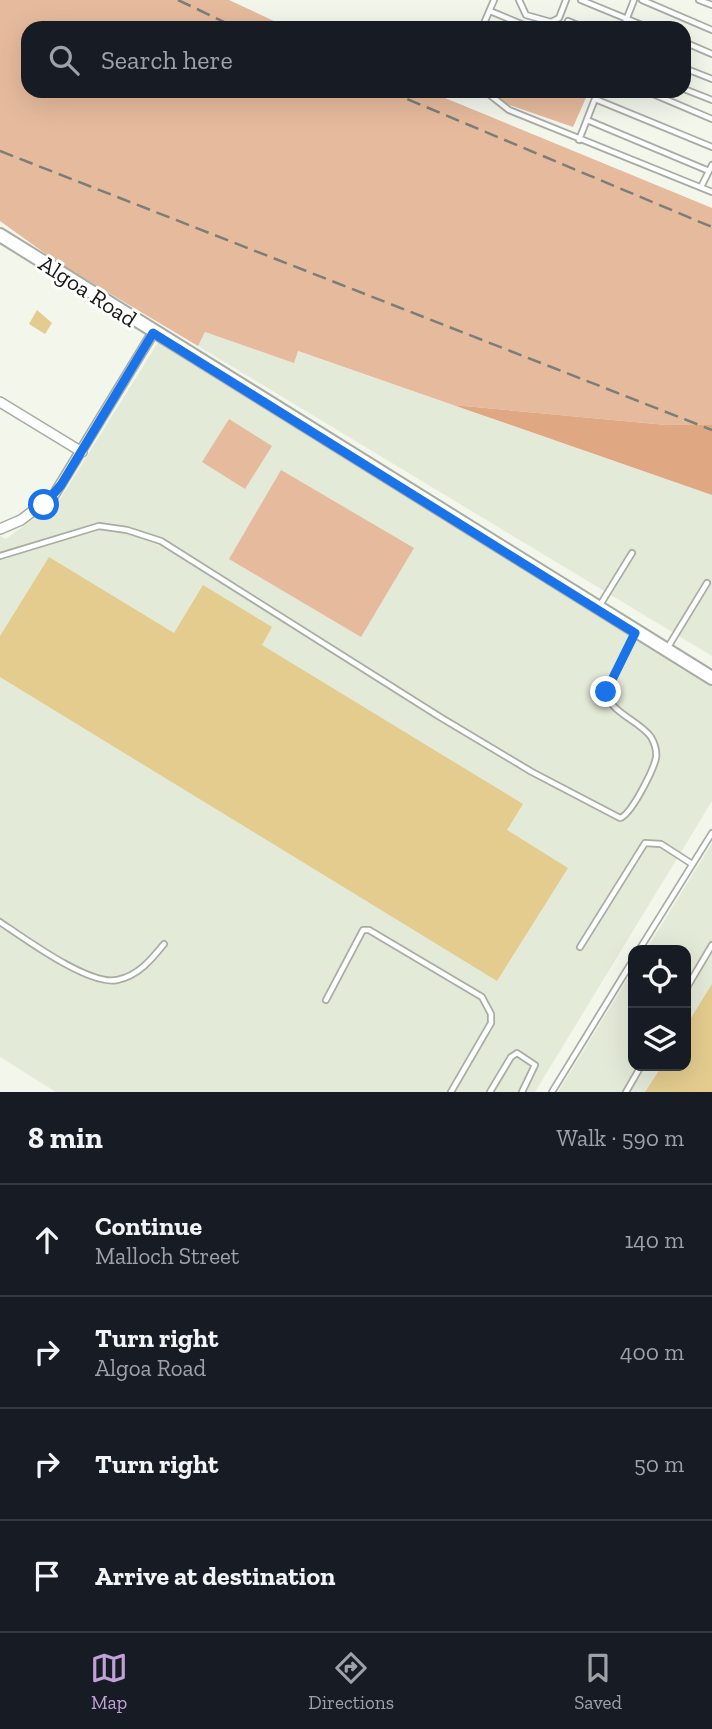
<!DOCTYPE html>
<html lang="en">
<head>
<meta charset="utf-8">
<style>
	:root { --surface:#171b24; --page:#242831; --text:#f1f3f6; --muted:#9ea1a6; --line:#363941; --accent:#c2a1d6 }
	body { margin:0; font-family:"Zilla Slab",serif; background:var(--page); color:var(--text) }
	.controls { position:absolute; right:21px; bottom:21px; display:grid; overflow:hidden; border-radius:14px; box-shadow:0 7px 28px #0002 }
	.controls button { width:63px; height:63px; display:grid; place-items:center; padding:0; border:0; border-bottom:2px solid var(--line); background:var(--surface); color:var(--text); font:35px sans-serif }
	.stop { position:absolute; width:21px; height:21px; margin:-16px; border:5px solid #1a73e8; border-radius:50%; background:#fff }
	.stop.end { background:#1a73e8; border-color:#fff; box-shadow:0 2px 7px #0008 }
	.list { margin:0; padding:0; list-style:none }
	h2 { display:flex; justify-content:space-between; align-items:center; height:91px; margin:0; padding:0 28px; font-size:30px }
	h2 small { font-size:23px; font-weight:400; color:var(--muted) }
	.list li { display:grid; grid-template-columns:46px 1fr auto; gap:21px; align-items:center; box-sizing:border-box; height:112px; padding:0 28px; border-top:2px solid var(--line) }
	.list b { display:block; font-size:26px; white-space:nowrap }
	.list p { margin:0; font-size:23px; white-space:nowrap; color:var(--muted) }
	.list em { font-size:23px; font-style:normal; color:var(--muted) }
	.icon { flex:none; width:38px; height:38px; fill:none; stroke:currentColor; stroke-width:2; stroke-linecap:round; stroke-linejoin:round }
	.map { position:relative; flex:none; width:712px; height:1092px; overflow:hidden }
	.search { position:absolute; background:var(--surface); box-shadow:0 7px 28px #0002; left:21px; right:21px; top:21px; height:77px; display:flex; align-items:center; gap:18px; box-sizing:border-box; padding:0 24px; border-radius:21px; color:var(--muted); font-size:26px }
	.sheet { height:539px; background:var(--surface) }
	nav { display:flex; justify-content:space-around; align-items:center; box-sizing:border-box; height:98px; border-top:2px solid var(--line); background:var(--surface); font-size:19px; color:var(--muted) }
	nav a { display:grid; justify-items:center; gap:4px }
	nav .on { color:var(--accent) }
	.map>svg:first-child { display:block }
</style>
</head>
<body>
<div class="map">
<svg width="712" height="1092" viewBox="0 0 712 1092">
	<rect width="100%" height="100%" fill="#f2f6eb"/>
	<path fill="#e4ead8" d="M205,332L293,362L297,351L712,495V656L198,346Z
		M159,341L712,685V801L535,1092H56L0,1057V536L6,539L60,499Z
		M712,843V1092H558L633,970V1066H686V950H646Z"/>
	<path fill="#e6ba9d" d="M0,0H229L289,28H28V91H428L712,208V425H667L453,405L298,351L294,363L205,332L198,346L57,262L0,221Z
		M492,91H589L573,127L504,103Z
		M229,419L272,446L245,489L202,462Z
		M281,470L414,548L361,637L229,559Z"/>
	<path fill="#e0a882" d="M453,405L667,425H712V495Z"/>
	<path fill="#e4cc8e" d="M37,310L52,323L45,334L29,324Z
		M49,557L174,633L203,585L272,627L262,645L523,804L507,830L568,868L497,981L0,677V636Z
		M712,984V1092H645L662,1066H686V1026Z"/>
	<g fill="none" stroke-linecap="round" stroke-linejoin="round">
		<defs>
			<path id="lane" d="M519,0L526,15L551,22L559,18L566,0
				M581,0L649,28
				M642,0L712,30
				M699,0L712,5
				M490,11L531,28
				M568,21L585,28
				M482,28L494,0
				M623,28L634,0
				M684,42L712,54
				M684,68L712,79
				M684,89L712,100
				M485,91L509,110L712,192
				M646,91L712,119
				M595,99L712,147
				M587,120L709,171
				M579,140L598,91
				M701,187L712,165
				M0,556L99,526L127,530L161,541L440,717L532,772L620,818C631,815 653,771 656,758C657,751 655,744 651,737C640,721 609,712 606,692L635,634
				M600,605L632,553
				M668,647L707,583
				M0,922C24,938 89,986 117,980C138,976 151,960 164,944
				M580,947L645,843L661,844L692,864
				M639,950L712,833
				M686,989L712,945
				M326,1000L363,930H369L482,997L491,1014V1023L451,1092
				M490,1092L511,1057L517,1053L535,1065L522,1092
				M552,1092L633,960
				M626,1092L641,1066"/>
			<path id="street" d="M0,402L82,452
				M0,529L21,520L54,495L153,333"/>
			<path id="secondary" d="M0,235L712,678"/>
		</defs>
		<use href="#lane" stroke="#a8aca2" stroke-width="8"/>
		<use href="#street" stroke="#a8aca2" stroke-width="12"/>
		<use href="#secondary" stroke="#a8aca2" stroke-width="16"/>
		<use href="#lane" stroke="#fff" stroke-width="4.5"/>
		<use href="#street" stroke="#fff" stroke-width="9"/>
		<use href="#secondary" stroke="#fff" stroke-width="12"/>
		<path stroke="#7b7e77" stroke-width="2.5" stroke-dasharray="14 7" stroke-linecap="butt" d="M178,0L237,28
			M388,91L712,227
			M0,151L712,430"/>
	</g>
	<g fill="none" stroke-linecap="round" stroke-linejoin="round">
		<path stroke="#1a73e8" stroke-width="9" d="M44,505L61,485L153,333L635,633L606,692"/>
	</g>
	<g text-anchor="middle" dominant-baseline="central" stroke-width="6" stroke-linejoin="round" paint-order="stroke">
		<g font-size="23" fill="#171915" stroke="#fff">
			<text transform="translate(88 291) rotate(33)">Algoa Road</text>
		</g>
	</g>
</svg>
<div class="controls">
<button><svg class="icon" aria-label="locate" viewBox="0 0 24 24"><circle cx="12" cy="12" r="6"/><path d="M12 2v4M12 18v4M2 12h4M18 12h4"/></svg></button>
<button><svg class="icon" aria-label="layers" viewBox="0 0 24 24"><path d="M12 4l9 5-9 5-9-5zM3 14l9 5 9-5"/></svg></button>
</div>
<div class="stop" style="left:44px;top:505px"></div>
<div class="stop end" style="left:606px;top:692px"></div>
<div class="search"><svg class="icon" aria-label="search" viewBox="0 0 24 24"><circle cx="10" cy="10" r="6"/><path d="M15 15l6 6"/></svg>Search here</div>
</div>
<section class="sheet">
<h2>8 min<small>Walk · 590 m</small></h2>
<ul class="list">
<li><svg class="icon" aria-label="ahead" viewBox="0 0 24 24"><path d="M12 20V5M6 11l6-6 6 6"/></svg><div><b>Continue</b><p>Malloch Street</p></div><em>140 m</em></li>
<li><svg class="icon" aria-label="right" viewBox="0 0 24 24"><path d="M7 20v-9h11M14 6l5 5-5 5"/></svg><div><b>Turn right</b><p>Algoa Road</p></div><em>400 m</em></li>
<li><svg class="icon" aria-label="right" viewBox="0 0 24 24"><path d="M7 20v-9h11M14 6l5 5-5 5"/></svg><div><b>Turn right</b></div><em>50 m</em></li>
<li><svg class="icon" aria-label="arrive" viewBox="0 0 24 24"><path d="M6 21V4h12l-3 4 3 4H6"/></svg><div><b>Arrive at destination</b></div></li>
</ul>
</section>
<nav>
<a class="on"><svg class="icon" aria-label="map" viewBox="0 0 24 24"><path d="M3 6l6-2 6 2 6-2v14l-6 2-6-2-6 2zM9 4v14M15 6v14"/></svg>Map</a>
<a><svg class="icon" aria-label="directions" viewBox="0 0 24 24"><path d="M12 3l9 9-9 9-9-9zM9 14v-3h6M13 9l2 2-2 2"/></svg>Directions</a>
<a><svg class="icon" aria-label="saved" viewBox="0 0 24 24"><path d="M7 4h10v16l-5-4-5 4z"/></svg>Saved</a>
</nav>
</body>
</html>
